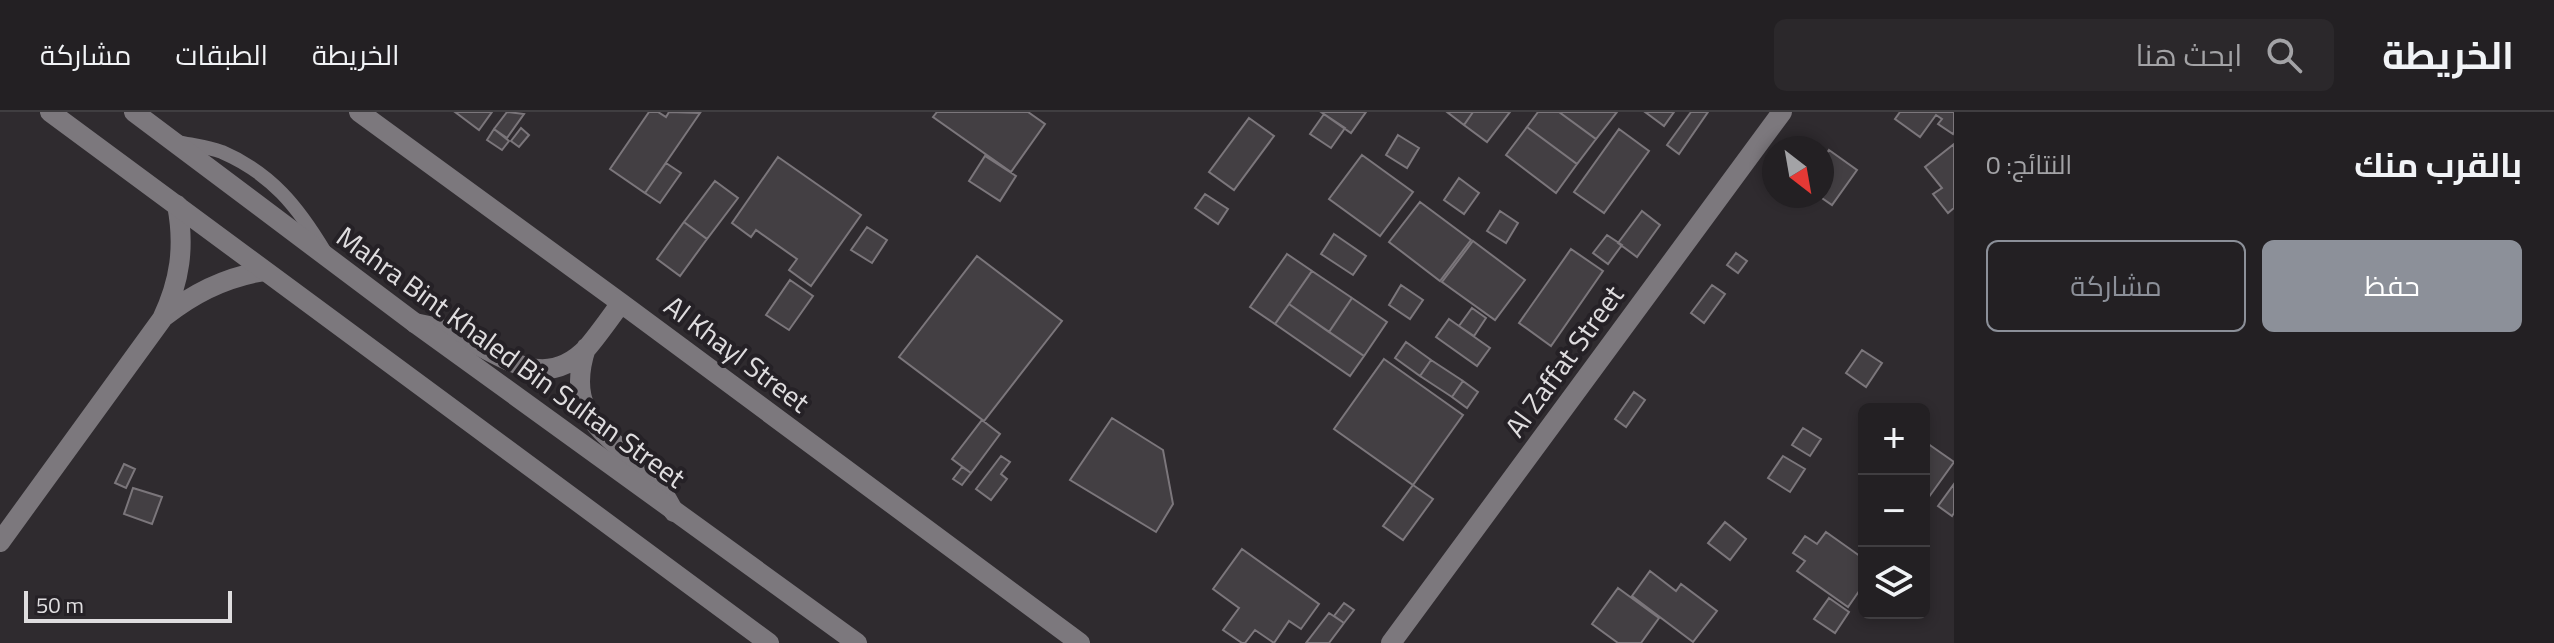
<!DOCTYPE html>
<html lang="ar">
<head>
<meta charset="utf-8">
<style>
	:root { --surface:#232023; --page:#2b282b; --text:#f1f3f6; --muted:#a3a3a6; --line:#403e41; --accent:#8c9099 }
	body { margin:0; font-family:Georgia,Cairo,serif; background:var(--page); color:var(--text); direction:rtl }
	.controls { position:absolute; right:24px; bottom:24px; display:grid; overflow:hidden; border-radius:12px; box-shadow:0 4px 12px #0003 }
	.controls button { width:72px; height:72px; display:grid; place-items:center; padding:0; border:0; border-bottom:2px solid var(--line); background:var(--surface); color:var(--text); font:40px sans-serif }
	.compass { position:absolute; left:1762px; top:24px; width:72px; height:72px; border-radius:50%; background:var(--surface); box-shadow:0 4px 12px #0003; rotate:149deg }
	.scale { position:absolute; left:24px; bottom:20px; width:208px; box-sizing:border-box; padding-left:8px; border:4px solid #dfdddf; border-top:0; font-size:22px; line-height:28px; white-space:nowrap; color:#dfdddf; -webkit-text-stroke:6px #252126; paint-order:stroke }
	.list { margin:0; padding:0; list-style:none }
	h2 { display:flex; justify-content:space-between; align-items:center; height:104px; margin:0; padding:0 32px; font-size:34px }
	h2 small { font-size:26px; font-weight:400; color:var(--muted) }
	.actions { display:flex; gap:16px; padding:24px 32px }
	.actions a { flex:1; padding:18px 0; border:2px solid var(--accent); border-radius:12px; text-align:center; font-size:28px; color:var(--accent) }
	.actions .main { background:var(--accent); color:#fff }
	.icon { flex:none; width:44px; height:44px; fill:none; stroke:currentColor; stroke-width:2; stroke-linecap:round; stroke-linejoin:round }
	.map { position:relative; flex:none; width:1954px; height:531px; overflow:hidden; direction:ltr }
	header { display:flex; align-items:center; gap:48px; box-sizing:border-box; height:112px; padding:0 40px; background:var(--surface); border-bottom:2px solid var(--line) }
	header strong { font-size:38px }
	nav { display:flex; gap:44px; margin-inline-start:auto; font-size:28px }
	.search { width:560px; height:72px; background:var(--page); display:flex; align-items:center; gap:20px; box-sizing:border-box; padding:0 28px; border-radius:12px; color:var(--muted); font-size:30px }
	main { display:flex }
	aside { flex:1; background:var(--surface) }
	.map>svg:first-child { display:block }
</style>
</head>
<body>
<header>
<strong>الخريطة</strong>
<div class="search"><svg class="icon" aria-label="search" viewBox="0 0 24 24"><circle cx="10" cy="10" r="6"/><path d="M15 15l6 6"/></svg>ابحث هنا</div>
<nav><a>الخريطة</a><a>الطبقات</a><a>مشاركة</a></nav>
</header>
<main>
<aside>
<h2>بالقرب منك<small>النتائج: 0</small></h2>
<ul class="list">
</ul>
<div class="actions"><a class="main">حفظ</a><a>مشاركة</a></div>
</aside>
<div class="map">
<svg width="1954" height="531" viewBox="0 0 1954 531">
	<rect width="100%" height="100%" fill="#2f2b2f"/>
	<path fill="#433f43" stroke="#7b767b" stroke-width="2" d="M455,0H492L479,18Z
		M507,0L524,2L507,26L494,17Z
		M649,0H658L666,5L669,0L700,1L645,81L610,57Z
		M937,0H1028L1045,12L1011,60L933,5Z
		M1321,0H1366L1351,21Z
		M1447,0H1473L1464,13Z
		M1473,0H1510L1487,30L1464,13Z
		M1538,0H1559L1596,27L1577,52L1527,15Z
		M1559,0H1617L1596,27Z
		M1645,0H1674L1664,14Z
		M1691,0H1708L1679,42L1667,33Z
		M1900,0H1954V20L1953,22L1938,12L1942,7L1936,3L1920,25L1895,7Z
		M1324,2L1345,16L1331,36L1310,22Z
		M1249,6L1274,24L1234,78L1209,60Z
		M1527,15L1577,52L1556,81L1506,43Z
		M521,16L529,23L519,35L511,29Z
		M494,17L509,29L502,38L487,28Z
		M1619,17L1649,39L1604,101L1574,80Z
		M1398,23L1419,36L1407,56L1386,43Z
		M1954,32V96L1948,101L1933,82L1942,76L1925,55Z
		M1829,38L1857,58L1832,93L1819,84H1822V48Z
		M1362,43L1413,80L1380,124L1329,87Z
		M985,44L1016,64L1000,89L969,69Z
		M778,45L861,103L811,174L789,158L797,147L756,118L751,125L732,111Z
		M666,51L681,61L660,91L645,81Z
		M1459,66L1479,81L1464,102L1444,88Z
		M715,69L738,86L707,127L684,110Z
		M1205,82L1228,97L1218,112L1195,96Z
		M1420,90L1471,128L1440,169L1389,130Z
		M1500,99L1518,111L1506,131L1487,119Z
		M1642,99L1660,113L1637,145L1618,131Z
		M684,110L707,127L680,164L657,147Z
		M867,115L887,128L872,151L851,138Z
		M1334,122L1366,144L1353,163L1321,142Z
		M1607,123L1622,133L1608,152L1593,141Z
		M1473,129L1525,168L1495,208L1442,170Z
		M1571,137L1603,159L1551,234L1519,211Z
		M1736,141L1747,149L1738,161L1727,153Z
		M1287,142L1312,159L1275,212L1250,195Z
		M977,144L1062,209L984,309L899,245Z
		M1312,159L1352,186L1329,220L1289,192Z
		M790,168L813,184L789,218L766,203Z
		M1401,173L1423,188L1410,207L1389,193Z
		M1712,173L1725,182L1704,211L1691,201Z
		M1352,186L1387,210L1364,244L1329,220Z
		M1289,192L1364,244L1350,264L1275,212Z
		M1472,196L1486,206L1474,224L1459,214Z
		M1449,207L1490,236L1477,254L1436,225Z
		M1406,230L1431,248L1420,264L1395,246Z
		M1862,238L1882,251L1866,275L1846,261Z
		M1384,247L1463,303L1413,373L1334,317Z
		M1431,248L1463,269L1452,285L1420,264Z
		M1463,269L1478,280L1467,296L1452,285Z
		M1634,280L1645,288L1626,315L1615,307Z
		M1112,306L1163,338L1173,392L1156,420L1070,368Z
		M982,308L1000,322L971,361L952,347Z
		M1803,316L1821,327L1810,344L1792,333Z
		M1924,329L1954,350L1926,389L1924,387Z
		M1001,344L1010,350L1001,362L1007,367L991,388L976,377Z
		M1783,344L1805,357L1790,380L1768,366Z
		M124,352L135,357L126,376L115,371Z
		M962,355L971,361L962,373L953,367Z
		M1954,372V401L1952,404L1938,394Z
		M1413,373L1433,387L1403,428L1383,414Z
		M133,376L162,385L152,412L124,402Z
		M1725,410L1746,427L1730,448L1708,431Z
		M1826,420L1864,447V472L1848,495L1797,459L1805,449L1793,441L1805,424L1817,432Z
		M1242,437L1319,492L1301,517L1289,509L1274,531L1255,518L1245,531H1242L1223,518L1239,496L1213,477Z
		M1650,459L1676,479L1681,472L1717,499L1693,530L1632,484Z
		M1618,476L1659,506L1641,531H1618L1592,512Z
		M1829,486L1849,500L1835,521L1814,507Z
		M1344,491L1354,498L1344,511L1334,504Z
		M1329,501L1344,511L1329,531H1306Z"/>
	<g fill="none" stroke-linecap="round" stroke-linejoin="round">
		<path stroke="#7c787d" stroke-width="14" d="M178,30C192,33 208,35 222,40C271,61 298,95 325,140"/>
		<path stroke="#7c787d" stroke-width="20" d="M359,0L621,191L1080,531
			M165,204C195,180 226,165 264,159
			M415,211C431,214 447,218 462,225C504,245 545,280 587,236C599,222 610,206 621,191
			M586,236C563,306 609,321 650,364C660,374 667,387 674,400
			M0,430L162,207C180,169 185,135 177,93
			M1391,531L1782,0"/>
		<path stroke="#7c787d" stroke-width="20" d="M50,0L769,531
			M134,0L415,211L857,531"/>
	</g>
	<g text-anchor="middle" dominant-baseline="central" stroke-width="8" stroke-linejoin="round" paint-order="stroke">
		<g font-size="28" fill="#dfdddf" stroke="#252126">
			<text transform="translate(737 242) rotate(37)">Al Khayl Street</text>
			<text transform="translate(511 245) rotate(36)">Mahra Bint Khaled Bin Sultan Street</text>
			<text transform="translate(1564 249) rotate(-54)">Al Zaffat Street</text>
		</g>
	</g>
</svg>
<div class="controls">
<button>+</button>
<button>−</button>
<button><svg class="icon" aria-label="layers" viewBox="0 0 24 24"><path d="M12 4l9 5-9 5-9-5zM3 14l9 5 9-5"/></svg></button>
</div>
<svg class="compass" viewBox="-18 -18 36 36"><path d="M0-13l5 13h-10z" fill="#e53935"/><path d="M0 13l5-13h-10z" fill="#a3a3a6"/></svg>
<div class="scale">50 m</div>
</div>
</main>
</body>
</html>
